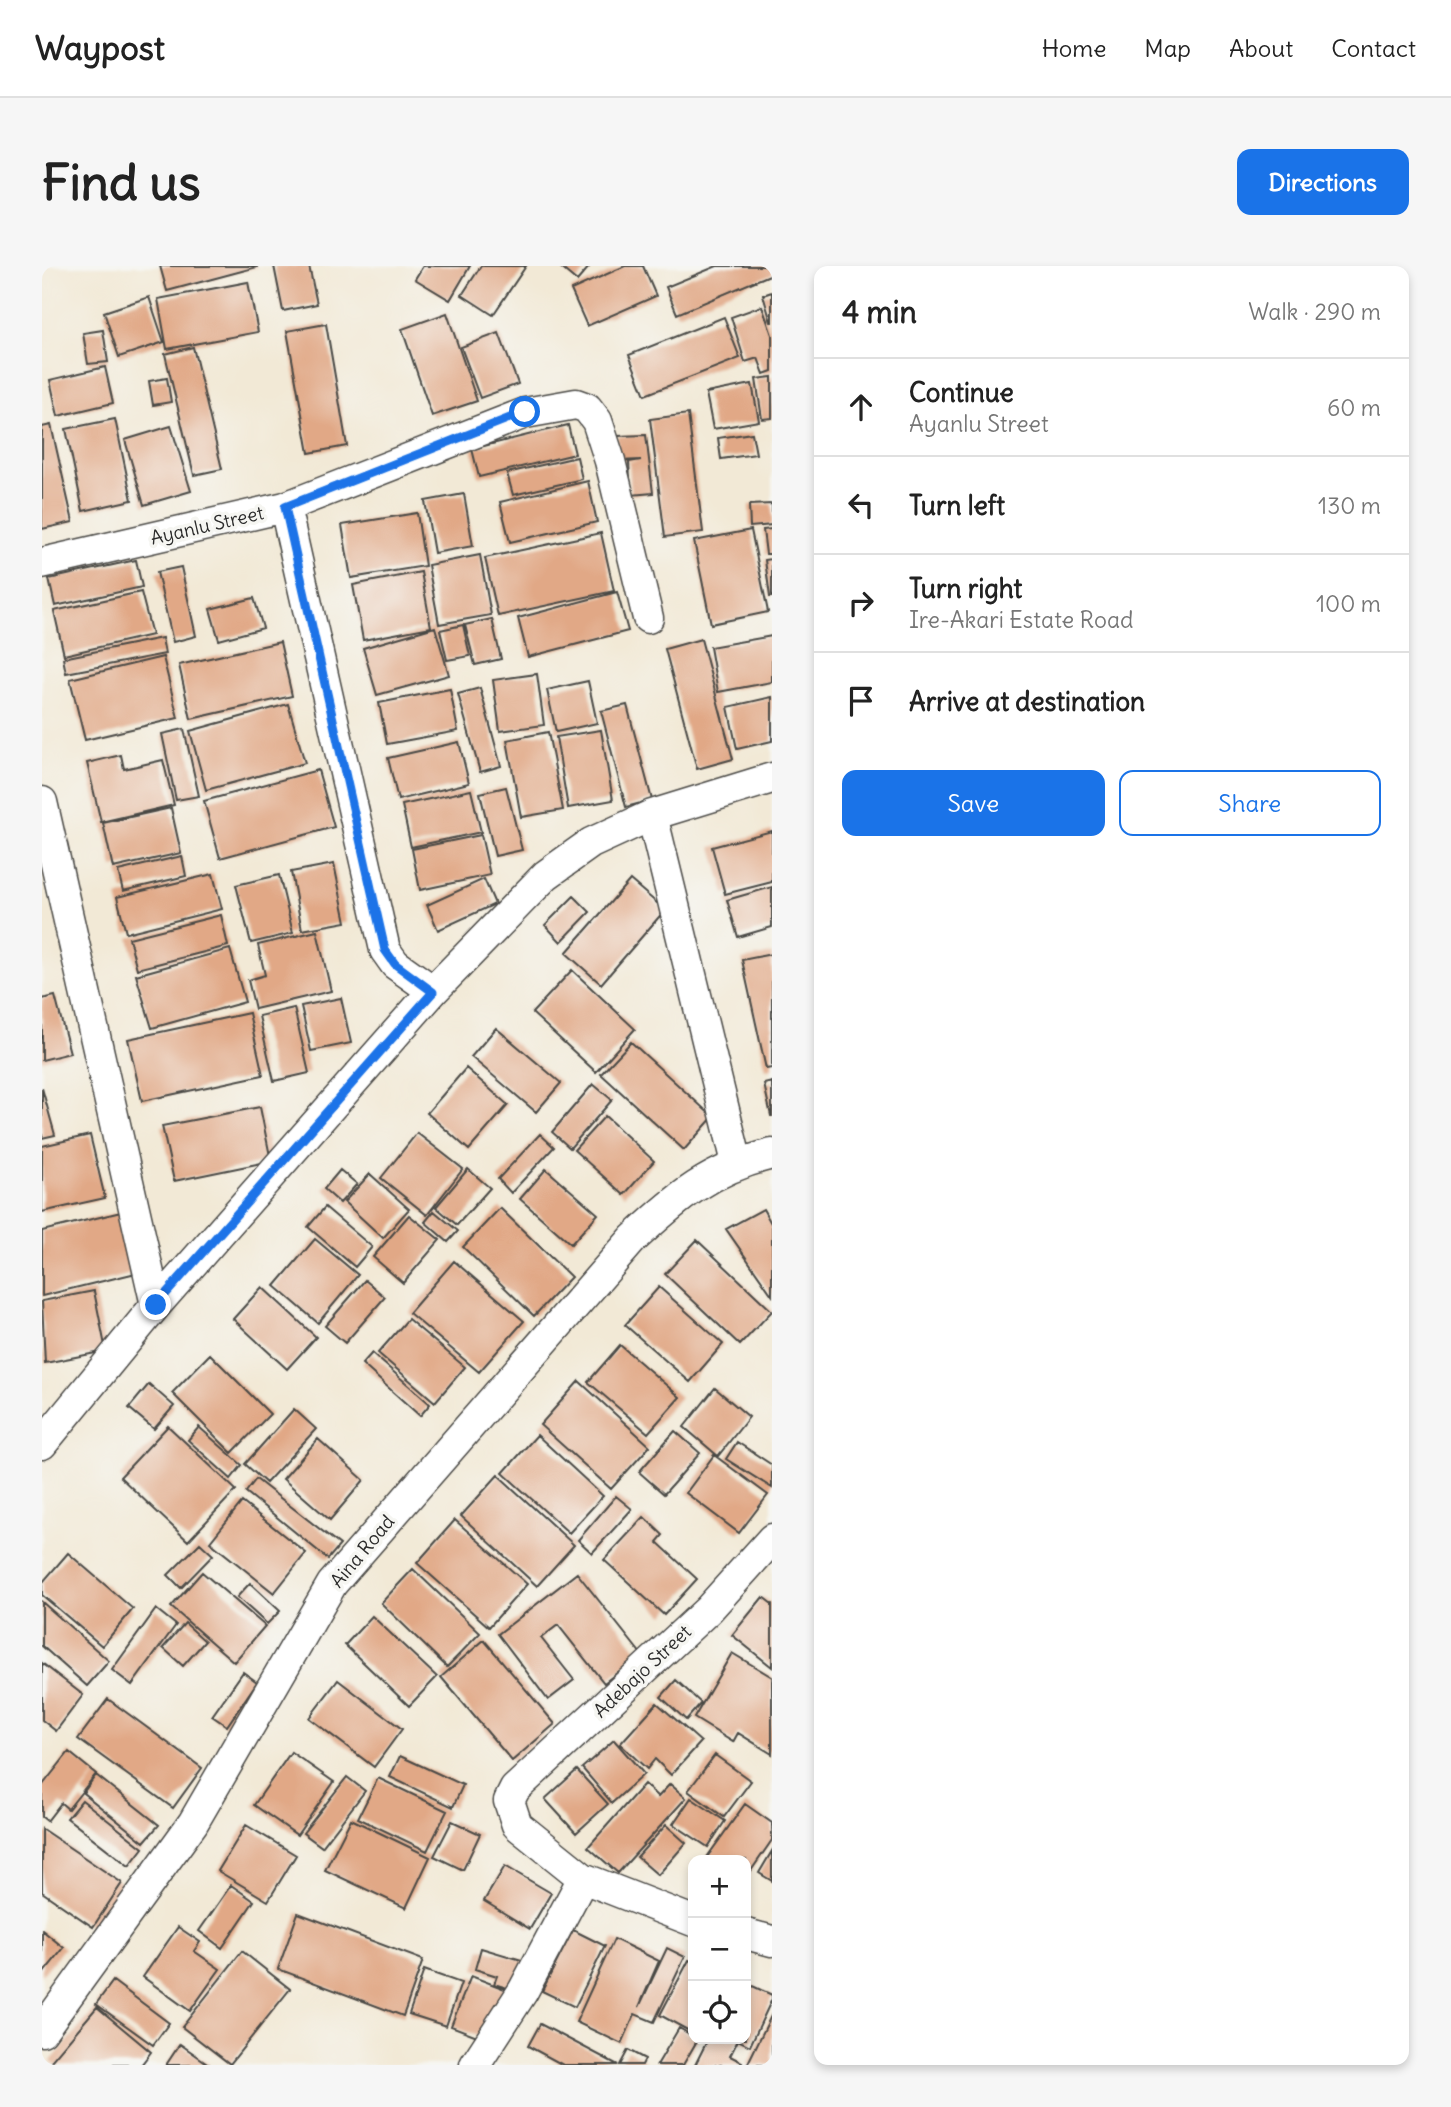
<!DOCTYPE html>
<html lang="en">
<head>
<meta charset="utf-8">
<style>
	:root { --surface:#fff; --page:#f6f6f6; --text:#222; --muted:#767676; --line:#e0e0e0; --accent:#1a73e8 }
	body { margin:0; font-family:Delius,sans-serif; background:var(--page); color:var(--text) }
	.controls { position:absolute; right:21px; bottom:21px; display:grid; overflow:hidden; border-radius:14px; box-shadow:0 4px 10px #0003 }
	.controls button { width:63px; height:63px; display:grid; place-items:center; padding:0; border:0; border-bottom:2px solid var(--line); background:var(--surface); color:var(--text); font:35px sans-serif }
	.stop { position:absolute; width:21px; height:21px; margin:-16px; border:5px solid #1a73e8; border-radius:50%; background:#fff }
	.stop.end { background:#1a73e8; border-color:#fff; box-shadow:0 2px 7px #0008 }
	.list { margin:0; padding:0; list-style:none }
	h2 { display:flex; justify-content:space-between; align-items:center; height:91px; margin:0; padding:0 28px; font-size:30px }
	h2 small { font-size:23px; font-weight:400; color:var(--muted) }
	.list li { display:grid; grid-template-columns:46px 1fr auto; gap:21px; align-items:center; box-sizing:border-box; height:98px; padding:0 28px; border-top:2px solid var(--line) }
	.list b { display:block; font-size:26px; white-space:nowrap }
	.list p { margin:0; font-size:23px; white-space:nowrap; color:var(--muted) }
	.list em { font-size:23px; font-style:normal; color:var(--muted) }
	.actions { display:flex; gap:14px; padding:21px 28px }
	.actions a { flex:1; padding:16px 0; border:2px solid var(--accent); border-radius:14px; text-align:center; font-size:24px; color:var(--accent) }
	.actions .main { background:var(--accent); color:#fff }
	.icon { flex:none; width:38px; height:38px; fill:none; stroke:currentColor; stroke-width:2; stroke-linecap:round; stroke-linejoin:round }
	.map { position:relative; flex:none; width:730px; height:1799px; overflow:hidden; border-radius:14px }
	header { display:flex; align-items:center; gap:42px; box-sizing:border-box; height:98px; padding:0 35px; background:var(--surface); border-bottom:2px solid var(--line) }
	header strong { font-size:33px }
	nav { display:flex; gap:38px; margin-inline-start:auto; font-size:24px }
	.intro { display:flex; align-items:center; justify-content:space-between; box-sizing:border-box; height:168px; padding:0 42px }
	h1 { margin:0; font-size:49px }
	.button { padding:18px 32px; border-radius:14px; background:var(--accent); color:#fff; font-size:24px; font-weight:700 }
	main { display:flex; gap:42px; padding:0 42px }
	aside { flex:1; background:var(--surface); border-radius:14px; box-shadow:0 4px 10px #0003 }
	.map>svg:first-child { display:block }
</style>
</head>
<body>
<header>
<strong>Waypost</strong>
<nav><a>Home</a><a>Map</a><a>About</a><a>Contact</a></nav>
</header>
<div class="intro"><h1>Find us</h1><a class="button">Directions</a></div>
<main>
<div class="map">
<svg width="730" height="1799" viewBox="0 0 730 1799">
	<rect width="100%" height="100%" fill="#f6f6f2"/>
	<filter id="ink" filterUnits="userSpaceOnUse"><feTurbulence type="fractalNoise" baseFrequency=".0143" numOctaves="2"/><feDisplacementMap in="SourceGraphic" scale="14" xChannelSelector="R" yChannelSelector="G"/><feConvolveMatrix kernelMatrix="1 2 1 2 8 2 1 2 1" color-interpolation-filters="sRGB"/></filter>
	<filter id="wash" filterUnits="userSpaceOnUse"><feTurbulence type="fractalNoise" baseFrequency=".00686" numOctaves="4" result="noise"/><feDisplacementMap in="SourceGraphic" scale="28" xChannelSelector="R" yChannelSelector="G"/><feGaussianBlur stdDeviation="1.57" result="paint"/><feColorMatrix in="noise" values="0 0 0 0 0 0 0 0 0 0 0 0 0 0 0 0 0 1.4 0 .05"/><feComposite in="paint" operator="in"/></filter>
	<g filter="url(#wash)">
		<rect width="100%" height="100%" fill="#f2e9d6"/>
		<g id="blocks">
			<path fill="#e1a886" d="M118,0H215V1L125,25Z
				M232,0H267L275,38L241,45Z
				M381,0H428L408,34L373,13Z
				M439,0H484L451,49L420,29Z
				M517,0H548L535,15Z
				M583,0H601L614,30L545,60L529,24Z
				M675,0H730V8L635,48L624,21Z
				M206,16L216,66L125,83L116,33Z
				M730,26V56H729L721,29Z
				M107,31L122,76L77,91L62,46Z
				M720,40L730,69V105L722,108L716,92L703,96L689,51Z
				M405,47L435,135L390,150L360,63Z
				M682,51L698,92L603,129L587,89Z
				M284,58L305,180L267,187L245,65Z
				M61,64L66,96L46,98L41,67Z
				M457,67L476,118L438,132L419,81Z
				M151,81L180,203L152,209L123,88Z
				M63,101L71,137L16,150L8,114Z
				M730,111V152L720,153L714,113Z
				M125,112L129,136L111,139L107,115Z
				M710,118L717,155L671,163L664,127Z
				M646,148L661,266L623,271L608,153Z
				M73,153L90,234L41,245L24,163Z
				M9,159L31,256L0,263V161Z
				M526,159L533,188L437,211L430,183Z
				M129,160L149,225L102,239L83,174Z
				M710,167L714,188L679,193L676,172Z
				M604,169L611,227L589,229L587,196L599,194L576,195L575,170Z
				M535,191L540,213L471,229L465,207Z
				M546,215L555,256L468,276L458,236Z
				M422,228L431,280L392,287L383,235Z
				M730,238V259L708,261L707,239Z
				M375,247L383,300L309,312L300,259Z
				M730,263V288H724L721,264Z
				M709,264L726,346L669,358L652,275Z
				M559,267L572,325L456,350L443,292Z
				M438,289L449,349L397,358L386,299Z
				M730,293V331H728L723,294Z
				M94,294L100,321L13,340L7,313Z
				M139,301L154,370L131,376L115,306Z
				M379,306L389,361L321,374L311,319Z
				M99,326L110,369L22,389L12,345Z
				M575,326L586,365L486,391L476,352Z
				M212,332L221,362L177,374L168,343Z
				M450,353L459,393L433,399L423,359Z
				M421,359L428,390L405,394L398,364Z
				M393,361L407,409L335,429L321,382Z
				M730,370V416L676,426L668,381Z
				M120,372L123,388L24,407L21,392Z
				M659,373L691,493L655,503L623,383Z
				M238,376L250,430L149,453L137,399Z
				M121,391L136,452L43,474L28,413Z
				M495,408L502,459L458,465L451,414Z
				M546,415L555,457L514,466L505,424Z
				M438,422L459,500L438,506L416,428Z
				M408,423L416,465L345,478L337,437Z
				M730,431V475L695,483L686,441Z
				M246,438L263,497L164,524L148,465Z
				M585,439L610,534L584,541L559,445Z
				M142,463L157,530L134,534L120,468Z
				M559,464L571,534L526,542L514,471Z
				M506,466L521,544L479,551L465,474Z
				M417,476L427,517L356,534L346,492Z
				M79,489L82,503L121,494L132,539L59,556L45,497Z
				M276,504L292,561L178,592L162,535Z
				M464,521L480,584L453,590L438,527Z
				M429,524L439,566L369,581L360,539Z
				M129,542L139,587L71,602L61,557Z
				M730,565V616L683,628L670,581Z
				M439,569L448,609L378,624L370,583Z
				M140,590L144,610L81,625L76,605Z
				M292,598L304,656L260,664L249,606Z
				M171,608L180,643L84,667L75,631Z
				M237,609L251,667L209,677L194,619Z
				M442,613L453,638L396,664L385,639Z
				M588,614L623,644L559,718L524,687Z
				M730,621V661L696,671L685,634Z
				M532,630L548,646L519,676L503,659Z
				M179,649L186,680L95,703L87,672Z
				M275,665L289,725L213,743L206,714L223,709L216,679Z
				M188,683L203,736L110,762L94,709Z
				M730,688V802L724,803L700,694Z
				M530,704L593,763L554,806L490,747Z
				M13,730L28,787L0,794V733Z
				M299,732L309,777L269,785L259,740Z
				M252,742L267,807L232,815L217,750Z
				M207,747L221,809L100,835L86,773Z
				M454,762L519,817L494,846L429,791Z
				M589,776L671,851L642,884L559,808Z
				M424,802L466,839L427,884L385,847Z
				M730,816V850H729L722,818Z
				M551,818L570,834L528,882L510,866Z
				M0,822L13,869L0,872Z
				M218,841L229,895L132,915L120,860Z
				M563,850L612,895L582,929L532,884Z
				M375,867L421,903L385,949L339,912Z
				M498,868L512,881L469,927L456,913Z
				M48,869L63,932L0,946V880Z
				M426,903L448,922L415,959L394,941Z
				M504,903L556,948L529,978L478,933Z
				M298,904L315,918L298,937L282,923Z
				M328,908L367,943L341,972L302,936Z
				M283,941L330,981L313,1001L266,961Z
				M458,942L529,1011L492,1050L421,981Z
				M721,943L730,959V1029L684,963Z
				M392,945L416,965L406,976L383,956Z
				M79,946L94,1007L0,1030V965Z
				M367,949L398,974L361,1017L331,991Z
				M273,973L316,1009L276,1057L233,1020Z
				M655,974L730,1045L698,1079L623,1008Z
				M412,995L482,1055L437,1106L367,1047Z
				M323,1014L343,1031L303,1077L283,1060Z
				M220,1021L274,1071L245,1103L191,1053Z
				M617,1021L681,1078L648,1116L583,1059Z
				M52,1025L64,1085L3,1097L0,1035Z
				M366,1053L423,1101L393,1136L336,1087Z
				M578,1079L638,1131L606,1167L546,1116Z
				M330,1087L388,1138L378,1150L320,1098Z
				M168,1088L228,1148L190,1187L130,1127Z
				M537,1115L608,1180L569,1223L498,1159Z
				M107,1118L132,1140L112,1163L87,1142Z
				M673,1122L707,1151L676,1190L642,1161Z
				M252,1143L274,1163L224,1217L203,1198Z
				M126,1160L194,1224L146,1275L78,1211Z
				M157,1161L200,1199L189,1213L146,1174Z
				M633,1165L658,1187L622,1228L597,1206Z
				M495,1169L561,1230L527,1267L461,1207Z
				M276,1173L322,1214L288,1254L241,1213Z
				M695,1176L730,1199V1222L684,1193Z
				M672,1189L726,1229L697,1267L644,1227Z
				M456,1209L532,1279L495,1320L419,1250Z
				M214,1213L298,1279L286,1293L204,1226Z
				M574,1230L590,1243L550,1287L536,1274Z
				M200,1236L264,1287L232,1327L168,1276Z
				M602,1251L621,1269L615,1276L655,1313L622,1349L562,1294Z
				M413,1254L485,1318L447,1361L375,1297Z
				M158,1277L171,1289L139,1322L126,1309Z
				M26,1287L91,1343L60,1380L0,1329V1317Z
				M371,1303L438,1367L405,1401L339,1337Z
				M160,1306L223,1360L192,1396L129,1341Z
				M535,1307L599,1388L562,1417L516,1359L499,1372L532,1414L506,1434L456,1368Z
				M208,1317L238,1345L225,1358L195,1331Z
				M721,1331L730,1338V1401L690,1369Z
				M0,1336L67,1395L45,1420L0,1380Z
				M114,1343L134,1359L90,1419L70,1404Z
				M330,1350L395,1411L367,1440L303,1379Z
				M143,1357L163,1375L141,1400L121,1382Z
				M442,1374L513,1458L470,1495L399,1411Z
				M690,1387L730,1411V1488L696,1467L691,1476L652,1452Z
				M0,1397L41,1429L14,1465L0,1454Z
				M201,1406L215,1416L185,1460L170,1450Z
				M296,1414L360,1463L332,1501L267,1452Z
				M634,1414L659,1437L644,1454L619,1431Z
				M66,1433L160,1502L131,1542L36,1473Z
				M615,1437L659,1476L629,1509L613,1493L605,1503L578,1478Z
				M572,1474L602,1508L570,1537L540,1502Z
				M27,1486L54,1508L26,1543L19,1537L5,1555L0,1551V1520Z
				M249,1486L292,1516L255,1569L212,1539Z
				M673,1489L709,1515L682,1551L646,1525Z
				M358,1490L421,1519L411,1541L348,1511Z
				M535,1504L566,1538L534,1567L503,1533Z
				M54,1509L117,1559L102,1576L41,1527Z
				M305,1511L323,1525L280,1581L261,1567Z
				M336,1512L405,1545L385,1585L316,1552Z
				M602,1518L616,1531L628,1518L644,1532L576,1607L546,1581Z
				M649,1532L683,1555L666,1581L631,1558Z
				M40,1534L101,1582L87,1600L25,1552Z
				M703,1538L730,1557V1574L704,1612V1594H663Z
				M309,1553L388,1591L364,1642L283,1604Z
				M410,1555L438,1568L421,1604L392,1590Z
				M204,1559L254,1589L226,1635L176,1605Z
				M624,1559L644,1577L616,1609L595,1591Z
				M0,1563L80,1617L51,1661L0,1626Z
				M730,1585V1615L717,1607Z
				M463,1600L509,1627L488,1663L442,1635Z
				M189,1619L212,1635L180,1682L157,1665Z
				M256,1647L381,1694L361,1750L236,1703Z
				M136,1661L158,1676L152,1685L178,1703L148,1745L101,1711Z
				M0,1664L22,1682L0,1709Z
				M531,1664L563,1680L533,1741L500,1725Z
				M572,1673L617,1695L597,1741L625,1682L643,1691L612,1756L593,1748L580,1778L534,1756Z
				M439,1682L483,1695L475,1725L452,1718L455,1710L433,1703Z
				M200,1685L248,1723L188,1798L140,1761Z
				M647,1694L651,1696V1767L618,1749Z
				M382,1704L419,1717L404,1760L367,1748Z
				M429,1710L468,1725L448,1775L409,1760Z
				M71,1715L127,1757L111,1779L54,1738Z
				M704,1717L730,1729V1733L708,1780L696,1774L688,1790L700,1796L699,1799H653L666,1773H704Z
				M55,1741L109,1786L99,1799H14L9,1795Z
				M730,1748V1799H705Z
				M498,1758L576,1799H521L486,1780Z
				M637,1762L656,1773L641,1799H615Z
				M138,1778L168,1799H124Z
				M586,1784L603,1793L600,1799H578Z"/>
		</g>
	</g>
	<g filter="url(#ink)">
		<use href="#blocks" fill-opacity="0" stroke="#494845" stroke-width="2"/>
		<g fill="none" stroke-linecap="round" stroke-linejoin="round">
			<defs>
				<path id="minor" d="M243,241L343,684L353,698L391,725
					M0,297L243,241L483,147L534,138L545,142L555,155L568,195L606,352
					M0,536L114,1039
					M610,549L695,897
					M0,1178L114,1039L391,725L504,609L549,577L610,549L730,512
					M651,1655L541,1612L475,1559L467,1535L473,1523L666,1344L730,1273
					M704,1668L730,1675
					M0,1765L151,1557L290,1318L591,973C637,930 667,904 730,888
					M433,1799L481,1725L541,1612"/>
			</defs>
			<use href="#minor" stroke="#494845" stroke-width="33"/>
			<use href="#minor" stroke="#fff" stroke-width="30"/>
		</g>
	</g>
	<g fill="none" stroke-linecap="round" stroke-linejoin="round" filter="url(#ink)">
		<path stroke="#1a73e8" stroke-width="9" d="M114,1039L391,726L353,698L343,684L243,241L483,146"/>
	</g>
	<g text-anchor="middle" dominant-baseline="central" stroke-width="7" stroke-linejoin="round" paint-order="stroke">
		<g font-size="19" fill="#2b2b2b" stroke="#f6f6f2">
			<text transform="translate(165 259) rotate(-13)">Ayanlu Street</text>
			<text transform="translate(320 1285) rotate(-50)">Aina Road</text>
			<text transform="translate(600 1405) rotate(-43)">Adebajo Street</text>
		</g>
	</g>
</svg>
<div class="controls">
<button>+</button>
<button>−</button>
<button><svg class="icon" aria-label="locate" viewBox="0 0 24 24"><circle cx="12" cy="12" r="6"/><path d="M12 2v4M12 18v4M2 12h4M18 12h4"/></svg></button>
</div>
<div class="stop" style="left:483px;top:146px"></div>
<div class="stop end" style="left:114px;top:1039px"></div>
</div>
<aside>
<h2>4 min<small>Walk · 290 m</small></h2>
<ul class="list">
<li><svg class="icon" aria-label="ahead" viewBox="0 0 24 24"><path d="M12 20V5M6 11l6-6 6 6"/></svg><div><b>Continue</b><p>Ayanlu Street</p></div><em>60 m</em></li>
<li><svg class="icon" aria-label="left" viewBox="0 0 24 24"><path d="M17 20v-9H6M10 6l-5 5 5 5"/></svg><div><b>Turn left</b></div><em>130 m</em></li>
<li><svg class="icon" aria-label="right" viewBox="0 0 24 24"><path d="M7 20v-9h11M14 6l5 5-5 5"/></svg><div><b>Turn right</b><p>Ire-Akari Estate Road</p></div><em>100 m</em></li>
<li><svg class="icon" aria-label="arrive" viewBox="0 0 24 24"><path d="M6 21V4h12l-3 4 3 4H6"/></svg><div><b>Arrive at destination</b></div></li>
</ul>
<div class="actions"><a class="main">Save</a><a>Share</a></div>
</aside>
</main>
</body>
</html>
